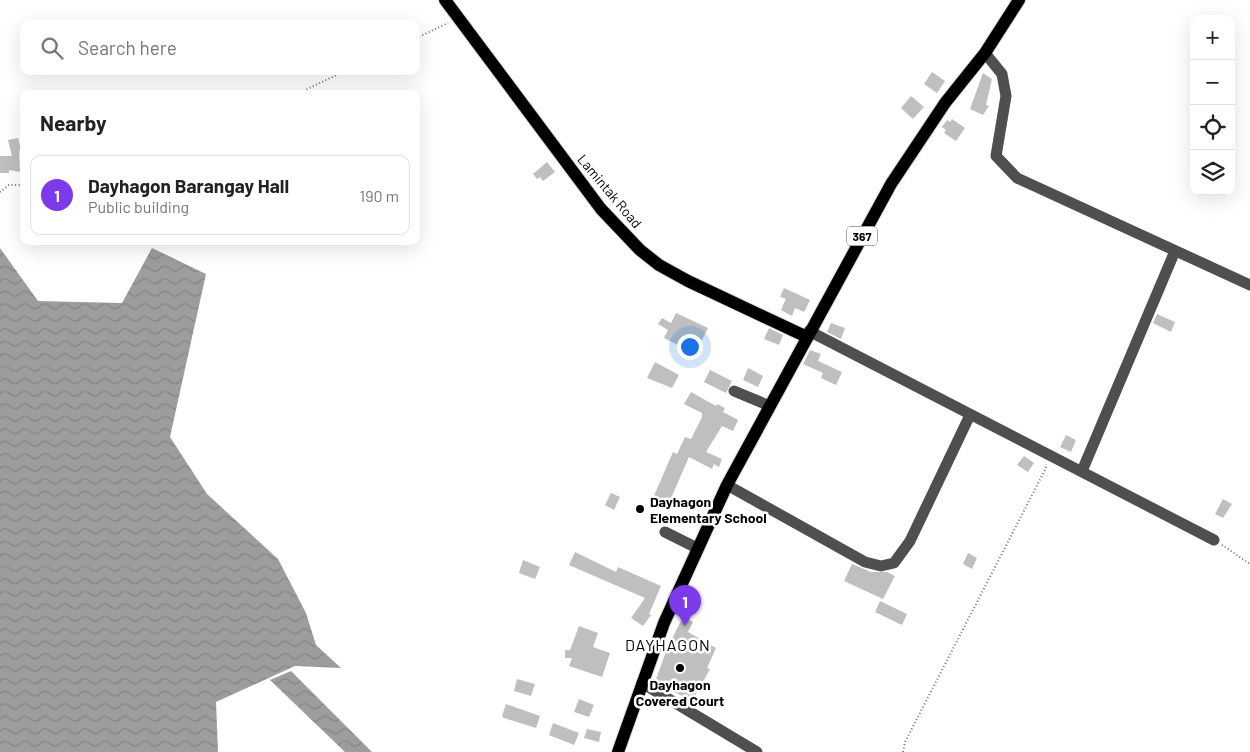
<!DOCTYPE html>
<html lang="en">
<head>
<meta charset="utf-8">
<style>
	:root { --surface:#fff; --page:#f6f6f6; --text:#222; --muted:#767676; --line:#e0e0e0; --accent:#7c3aed }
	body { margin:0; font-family:Barlow,sans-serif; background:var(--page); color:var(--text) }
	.controls { position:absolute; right:15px; top:15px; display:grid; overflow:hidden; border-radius:10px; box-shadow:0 5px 20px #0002 }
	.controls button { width:45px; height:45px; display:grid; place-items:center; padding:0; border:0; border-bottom:1px solid var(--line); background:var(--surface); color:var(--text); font:25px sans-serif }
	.you { position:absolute; left:689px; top:346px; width:18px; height:18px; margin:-12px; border:4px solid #fff; border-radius:50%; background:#1a73e8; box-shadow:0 0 0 8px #1a73e833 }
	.badge { display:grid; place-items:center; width:32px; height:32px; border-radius:50%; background:var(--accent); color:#fff; font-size:16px; font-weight:700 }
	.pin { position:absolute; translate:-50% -41px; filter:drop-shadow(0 1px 2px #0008) }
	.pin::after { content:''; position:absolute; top:26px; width:18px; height:15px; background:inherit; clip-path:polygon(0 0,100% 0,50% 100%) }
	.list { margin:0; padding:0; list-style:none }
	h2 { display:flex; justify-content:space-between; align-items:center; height:65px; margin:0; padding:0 20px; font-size:21px }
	h2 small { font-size:16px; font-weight:400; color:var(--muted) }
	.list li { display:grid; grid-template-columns:32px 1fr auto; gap:15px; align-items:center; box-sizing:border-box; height:80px; margin:0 10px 10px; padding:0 10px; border:1px solid var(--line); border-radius:10px }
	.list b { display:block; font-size:19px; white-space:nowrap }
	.list p { margin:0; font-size:16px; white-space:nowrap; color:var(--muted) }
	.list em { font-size:16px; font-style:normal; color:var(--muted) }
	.icon { flex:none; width:28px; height:28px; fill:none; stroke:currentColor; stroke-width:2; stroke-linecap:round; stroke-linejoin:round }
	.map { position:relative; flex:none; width:1250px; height:752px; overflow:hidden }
	.search { position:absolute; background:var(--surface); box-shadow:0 5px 20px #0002; left:20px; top:20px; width:400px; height:55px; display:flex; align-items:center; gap:12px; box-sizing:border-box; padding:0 18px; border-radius:10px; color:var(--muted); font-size:19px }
	.panel { position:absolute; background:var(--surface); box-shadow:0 5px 20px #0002; left:20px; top:90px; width:400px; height:155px; border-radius:10px }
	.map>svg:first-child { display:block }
</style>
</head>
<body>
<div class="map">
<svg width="1250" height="752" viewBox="0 0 1250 752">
	<defs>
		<pattern id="water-waves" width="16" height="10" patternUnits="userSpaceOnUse" patternTransform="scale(1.25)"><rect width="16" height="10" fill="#9d9d9d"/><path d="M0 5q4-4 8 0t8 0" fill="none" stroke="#858585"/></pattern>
	</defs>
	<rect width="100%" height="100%" fill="#fff"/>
	<path fill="url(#water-waves)" d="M0,248L38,301L122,303L152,248L206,274L170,437L207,494L278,559L306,613L316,645L341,668L295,666L216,702L218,752H0Z
		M291,671L372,752H345L270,680Z"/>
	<path fill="#bfbfbf" d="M932,72L945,81L937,93L924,84Z
		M983,73L992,79L986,105L989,106L983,115L970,109Z
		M911,96L924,107L913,119L901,108Z
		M952,119L965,128L956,141L944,133L946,130L942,127L947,120L950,122Z
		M18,138L21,150L19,151L20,172L9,170V173H0V156H12L8,140Z
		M547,162L555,172L543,181L540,177L537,179L533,174Z
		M784,288L810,300L804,312L795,308L792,316L781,310L786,299L780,297Z
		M676,313L708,328L695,354L664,338L668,330L658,324L662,318L671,323Z
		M1157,314L1175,322L1171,332L1153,323Z
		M831,323L845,328L841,339L827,332Z
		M769,328L783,335L779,345L764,339Z
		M810,350L821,354L818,361L842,372L836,385L821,378L823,373L803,364Z
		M655,362L679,375L672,388L647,378Z
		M748,368L763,376L758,387L743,380Z
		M710,370L732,381L726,393L704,382Z
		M691,392L716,406L717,404L725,408L723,412L738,420L733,431L722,426L706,452L722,459L719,467L714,464L712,469L689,457L668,505L653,498L673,452L677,454L685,437L691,439L702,417V413L684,404Z
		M1066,435L1076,440L1071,452L1060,447Z
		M1024,456L1034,463L1028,472L1017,465Z
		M611,493L620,497L614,510L605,505Z
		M1223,499L1232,504L1223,518L1215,514Z
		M575,552L616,572L618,567L661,586L649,614L651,615L643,626L631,618L645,598L569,565Z
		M968,553L977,558L972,569L963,564Z
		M523,560L540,567L535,579L519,573Z
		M852,564L871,572H887L895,576L883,599L844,581Z
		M880,601L907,614L902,625L875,612Z
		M683,617L693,622L688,632L716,648L707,668L710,669L703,682L701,681L692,704L685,700L686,698L655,682L667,649Z
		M579,626L598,633L593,647L610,653L602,677L569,666L572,658H565V650H570Z
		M517,679L535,684L531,696L514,691Z
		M579,699L594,705L589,717L574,712Z
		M506,704L540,716L536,728L504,718L502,716Z
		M553,723L579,733L574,745L549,735Z
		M587,729L601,732L599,742L584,738Z"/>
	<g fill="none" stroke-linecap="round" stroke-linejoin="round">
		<defs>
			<path id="major" d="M445,0L601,209L640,250L659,265L688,281L807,337
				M618,752L664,623L727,485L891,184L945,103L985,53L1019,0"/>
		</defs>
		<use href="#major" stroke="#dbdbdb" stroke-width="14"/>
		<path stroke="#717171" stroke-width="2" stroke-dasharray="1 2.5" stroke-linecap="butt" d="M416,38L448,23
			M297,94L345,71
			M0,192L9,185H21L24,189
			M1222,545L1250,564
			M903,752L905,742L1046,468V464"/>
		<path stroke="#4f4f4f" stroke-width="11" d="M985,53L1002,74L1006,96L996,156L1017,178L1250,285
			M809,331L1214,540
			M734,391L770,406
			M1082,471L1175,251
			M727,485L865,562L881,566L894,563L910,541L970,415
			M665,532L697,548
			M642,683L757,752"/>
		<use href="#major" stroke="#000" stroke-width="12"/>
	</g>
	<g fill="#000" stroke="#fff" stroke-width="2">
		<circle cx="640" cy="509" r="5"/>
		<circle cx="680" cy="668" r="5"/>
	</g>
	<g text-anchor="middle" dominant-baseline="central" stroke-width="5" stroke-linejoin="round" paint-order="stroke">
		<rect fill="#fff" stroke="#4c4c4c" stroke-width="1" x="847" y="226.5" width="30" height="19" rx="4"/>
		<g font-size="12" font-weight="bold" fill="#000">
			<text x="862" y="236">367</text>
		</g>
		<g font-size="14" fill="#000" stroke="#fff">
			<text transform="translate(610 191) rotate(50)">Lamintak Road</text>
		</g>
		<g font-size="14" font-weight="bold" fill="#000" stroke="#fff" text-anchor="start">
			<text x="650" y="501">Dayhagon<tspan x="650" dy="16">Elementary School</tspan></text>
			<text x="680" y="684" text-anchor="middle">Dayhagon<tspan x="680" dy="16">Covered Court</tspan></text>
		</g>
		<g font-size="16" letter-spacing="1" fill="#000" stroke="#fff">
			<text x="668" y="644">DAYHAGON</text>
		</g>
	</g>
</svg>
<div class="controls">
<button>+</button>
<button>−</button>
<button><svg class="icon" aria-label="locate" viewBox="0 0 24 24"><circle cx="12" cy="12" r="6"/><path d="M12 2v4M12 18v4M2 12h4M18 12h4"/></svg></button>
<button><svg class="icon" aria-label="layers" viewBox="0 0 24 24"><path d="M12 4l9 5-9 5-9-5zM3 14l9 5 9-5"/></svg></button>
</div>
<div class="you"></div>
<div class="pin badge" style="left:685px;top:626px">1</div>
<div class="search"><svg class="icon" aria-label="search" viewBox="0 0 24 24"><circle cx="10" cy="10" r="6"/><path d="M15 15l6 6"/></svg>Search here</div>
<section class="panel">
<h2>Nearby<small></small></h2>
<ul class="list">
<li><span class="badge">1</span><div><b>Dayhagon Barangay Hall</b><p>Public building</p></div><em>190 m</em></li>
</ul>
</section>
</div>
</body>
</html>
